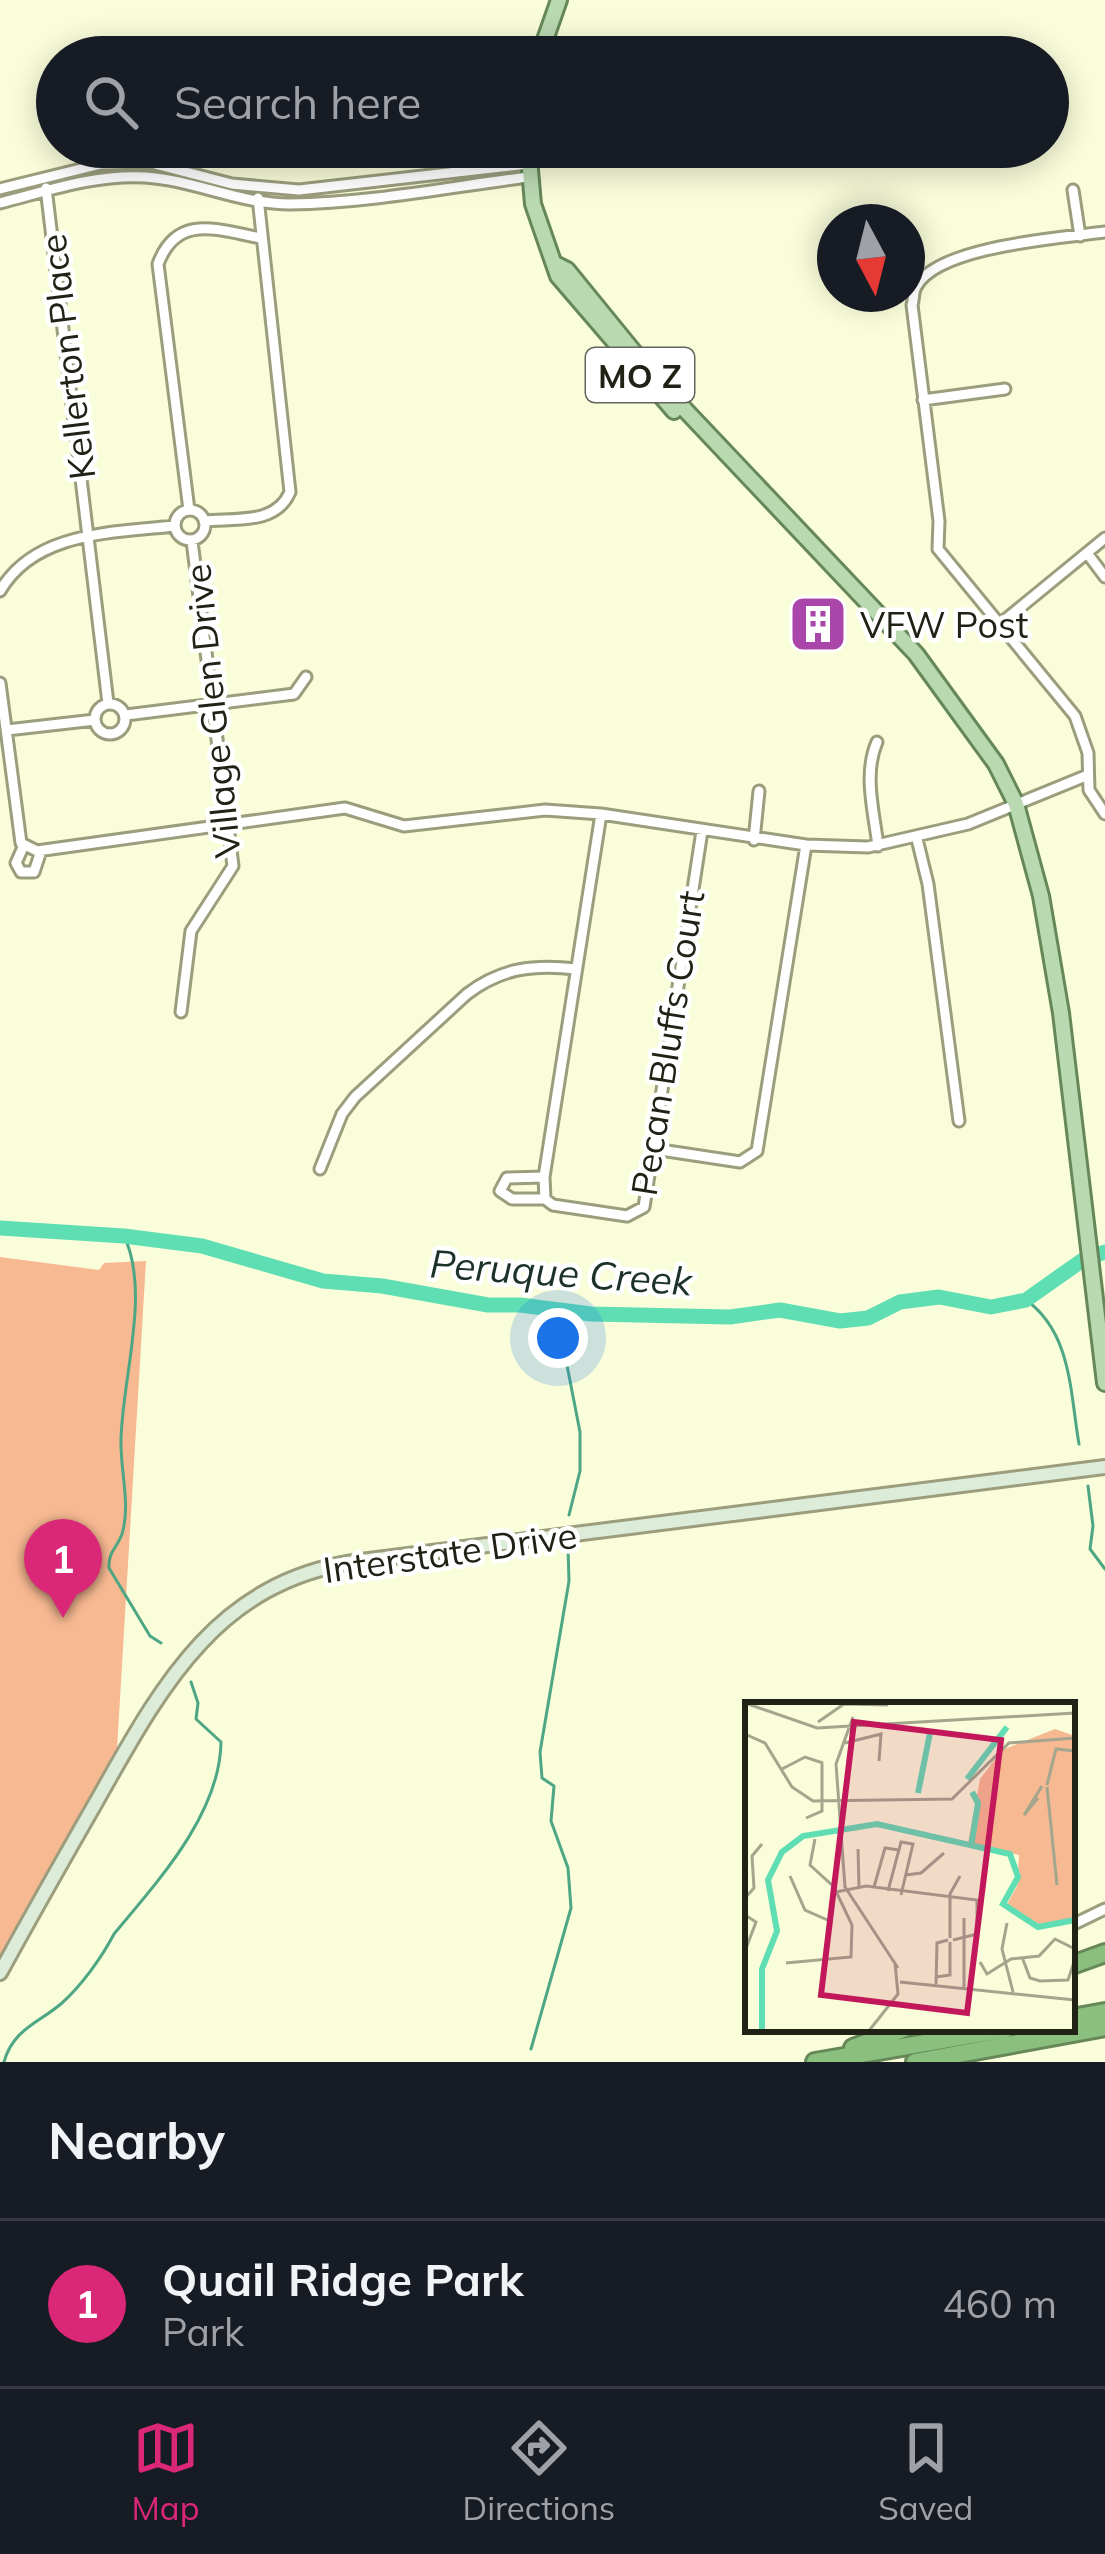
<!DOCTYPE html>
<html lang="en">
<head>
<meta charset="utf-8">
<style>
	:root { --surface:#171b24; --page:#242831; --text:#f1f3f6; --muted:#9ea1a6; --line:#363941; --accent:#db2777 }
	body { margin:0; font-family:Mulish,sans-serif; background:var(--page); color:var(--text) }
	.compass { position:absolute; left:817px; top:204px; width:108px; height:108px; border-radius:50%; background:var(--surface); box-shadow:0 6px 30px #0003; rotate:173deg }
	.you { position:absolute; left:558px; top:1338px; width:42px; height:42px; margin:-30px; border:9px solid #fff; border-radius:50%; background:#1a73e8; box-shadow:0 0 0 18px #1a73e833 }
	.badge { display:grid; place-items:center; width:78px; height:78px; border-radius:50%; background:var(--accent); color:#fff; font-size:39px; font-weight:700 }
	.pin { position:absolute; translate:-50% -99px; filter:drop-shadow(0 3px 6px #0008) }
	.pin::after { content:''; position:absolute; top:63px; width:42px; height:36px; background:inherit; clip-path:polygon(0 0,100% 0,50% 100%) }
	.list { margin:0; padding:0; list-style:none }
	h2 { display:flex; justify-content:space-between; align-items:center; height:156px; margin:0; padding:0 48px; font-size:51px }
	h2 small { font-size:39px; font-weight:400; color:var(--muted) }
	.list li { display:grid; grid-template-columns:78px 1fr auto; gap:36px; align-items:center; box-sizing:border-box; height:168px; padding:0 48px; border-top:3px solid var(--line) }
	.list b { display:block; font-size:45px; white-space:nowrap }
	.list p { margin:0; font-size:39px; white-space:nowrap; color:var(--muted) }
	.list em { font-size:39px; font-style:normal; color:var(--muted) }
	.icon { flex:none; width:66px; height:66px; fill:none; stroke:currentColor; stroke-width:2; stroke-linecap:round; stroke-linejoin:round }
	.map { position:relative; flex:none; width:1105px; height:2062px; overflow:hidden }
	.search { position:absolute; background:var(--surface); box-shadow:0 6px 30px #0003; left:36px; right:36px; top:36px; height:132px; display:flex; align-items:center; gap:30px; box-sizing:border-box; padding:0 42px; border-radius:66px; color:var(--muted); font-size:45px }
	.sheet { height:324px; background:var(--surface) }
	nav { display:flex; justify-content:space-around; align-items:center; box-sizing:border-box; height:168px; border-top:3px solid var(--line); background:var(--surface); font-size:33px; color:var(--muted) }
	nav a { display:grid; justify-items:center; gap:6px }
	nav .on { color:var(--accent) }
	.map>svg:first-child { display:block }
</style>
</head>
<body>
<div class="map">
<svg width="1105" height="2062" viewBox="0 0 1105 2062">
	<rect width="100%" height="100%" fill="#fafdda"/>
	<path fill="#f7b992" d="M0,1257L99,1270L104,1263L146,1261L117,1749L80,1823L0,1960Z"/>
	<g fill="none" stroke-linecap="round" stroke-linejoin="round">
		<path stroke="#4da684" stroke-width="3" d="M124,1236C151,1292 122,1378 121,1440C120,1470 131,1504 122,1534C117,1548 108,1552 109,1568L150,1636L161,1643
			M1026,1300C1072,1333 1070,1393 1079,1444
			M556,1309L580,1432V1471L569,1515
			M1088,1486L1093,1526L1090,1549L1105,1569
			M531,2049L571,1908L568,1868L551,1821L554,1786L542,1778L540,1752L569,1581L568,1548
			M4,2062C13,2029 39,2023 62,2003C82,1985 102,1957 114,1934C158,1881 220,1814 221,1742L196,1719L198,1703L191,1682"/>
		<path stroke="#60deb3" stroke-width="15" d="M0,1228L124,1236L202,1246L323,1281L382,1286L488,1305H520L591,1314L730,1317L780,1310L840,1321L868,1318L900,1302L939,1297L991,1307L1026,1300L1084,1259L1105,1252"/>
		<defs>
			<path id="minor" d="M46,188L108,703
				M0,189L101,164L151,163L232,184L299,190L528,164
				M1073,190L1080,236
				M0,203C47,191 96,174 145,177C194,180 239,204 290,204C369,203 450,187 528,177
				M1105,232C1062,238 937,246 916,287C913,292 914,299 912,305L939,521L938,549L1075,716L1088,753L1089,790L1105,814
				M923,400L1005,389
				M175 525a15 15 0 1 1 30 0a15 15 0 1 1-30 0Z
				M189,510L158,264C177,213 218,230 261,238
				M204,521C236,518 276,525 290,492L258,198
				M1087,553L1105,577
				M0,591C35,531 113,533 174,526
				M1000,624L1105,538
				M0,683L21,843L37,851L345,808L404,826L545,810L601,814L806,845L868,847L968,824L1088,775
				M95 719a15 15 0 1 1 30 0a15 15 0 1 1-30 0Z
				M126,715L294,694L306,677
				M7,730L95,720
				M877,742C863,774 874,812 878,846
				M601,814L544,1177L545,1199L553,1205L627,1216L644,1207L702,831
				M917,839L928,884L959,1121
				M754,840L759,791
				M24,845L16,863L21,872H34L41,851
				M181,1012L191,931L233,866L192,541
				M654,1149L740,1162L757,1151L806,845
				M320,1169L342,1114L355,1097L467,994C501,968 534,964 576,969
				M544,1177L507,1178L500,1191L512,1199H545
				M1072,1925L1105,1909"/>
			<path id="secondary" d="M0,1973C31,1916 63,1860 95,1804C159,1691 213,1584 353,1562L1105,1467"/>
			<path id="primary" d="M539,57L559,0
				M528,147L533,204L558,276L674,411
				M557,265L567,270L655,378L916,654L996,764L1016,804L1041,896L1061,1013L1105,1383"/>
			<path id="motorway" d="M1072,1965L1105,1953
				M1072,2018L1105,2012
				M853,2048L903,2029
				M815,2062L1006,2029
				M915,2062L1105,2027"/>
		</defs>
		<use href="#minor" stroke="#9b9d7d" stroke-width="15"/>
		<use href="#secondary" stroke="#9b9d7d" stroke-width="18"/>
		<use href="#primary" stroke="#668859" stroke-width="20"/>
		<use href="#motorway" stroke="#668859" stroke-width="22"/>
		<use href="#minor" stroke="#fff" stroke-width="9"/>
		<use href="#secondary" stroke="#dcecd8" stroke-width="12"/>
		<use href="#primary" stroke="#b9d9b1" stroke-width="14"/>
		<use href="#motorway" stroke="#8bbf7d" stroke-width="16"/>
	</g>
	<defs>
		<symbol id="building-square" viewBox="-11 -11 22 22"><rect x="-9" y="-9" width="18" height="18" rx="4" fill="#aa45aa" stroke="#fff"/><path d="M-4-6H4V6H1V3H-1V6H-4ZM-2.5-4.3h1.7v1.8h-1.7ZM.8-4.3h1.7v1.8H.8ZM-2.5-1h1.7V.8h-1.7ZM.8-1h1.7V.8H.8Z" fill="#fff"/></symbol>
	</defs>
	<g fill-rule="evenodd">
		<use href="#building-square" x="785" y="591" width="66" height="66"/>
	</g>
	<g text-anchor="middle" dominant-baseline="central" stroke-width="9" stroke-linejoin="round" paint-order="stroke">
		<rect fill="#fff" stroke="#64645c" stroke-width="3" x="586" y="348" width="108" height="54" rx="9"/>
		<g font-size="33" font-weight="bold" fill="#212216">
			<text x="640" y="375">MO Z</text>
		</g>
		<g font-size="36" fill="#212216" stroke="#fff">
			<text transform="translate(67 357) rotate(-97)">Kellerton Place</text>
			<text transform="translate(212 711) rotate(-96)">Village Glen Drive</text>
			<text transform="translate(667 1043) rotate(-81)">Pecan Bluffs Court</text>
			<text transform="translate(450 1552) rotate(-8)">Interstate Drive</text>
		</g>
		<g font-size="36" fill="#212216" stroke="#fff" text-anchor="start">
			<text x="860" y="624">VFW Post</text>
		</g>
		<g font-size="39" font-style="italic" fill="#1c3229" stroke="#fff">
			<text transform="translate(561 1272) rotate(4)">Peruque Creek</text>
		</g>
	</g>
	<g transform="translate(745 1702)">
		<rect width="330" height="330" fill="#fafdda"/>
		<path d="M310,27L330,34V220L294,227L260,206L272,184L274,153L223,141L235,77L257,48Z" fill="#f7b992"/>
		<path fill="none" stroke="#60deb3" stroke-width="6" d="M222,77L262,25M173,91L185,31M226,145L233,101L227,90M17,330V267L32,229L23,178L37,150L58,134L132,122L265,152L273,175L258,202L293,225L330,218"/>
		<path fill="none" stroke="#a3a58c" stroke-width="3" d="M0,1L72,26L330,11M108,15L91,62L100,185L153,266M73,20L99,2L143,3M0,32L20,41L47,85L68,99L207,97L264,41L330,36M100,41L136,32L134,59M37,67L60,55L78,61M302,83L311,47L330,49M302,85L312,183M293,96L279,113L297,84M61,116L77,109V61M113,147L114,185M161,173L176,171L199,151M45,174L60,208L87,220M129,185L140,146L154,148M143,189L156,140L168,142L156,193M91,190L121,184L232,198V232L208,238M0,196L9,186L7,154L17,142M0,213L11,220L0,249M262,221L257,247L268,290M205,236V192L215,174M277,255L285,276L295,279L323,278L330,257M235,260L242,272L266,257L294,254L310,237L330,247M41,261L106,255L107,223L89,185L65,163L70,137M191,275L205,273V240M155,280L330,298M191,282L192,241L203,238M219,286V216M123,330L153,292L150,261"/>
		<path fill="#c2185b" fill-opacity="0.15" stroke="#c2185b" stroke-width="6" d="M109,20L256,38L222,311L76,293Z"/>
		<rect width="330" height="330" fill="none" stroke="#212216" stroke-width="6"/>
	</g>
</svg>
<svg class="compass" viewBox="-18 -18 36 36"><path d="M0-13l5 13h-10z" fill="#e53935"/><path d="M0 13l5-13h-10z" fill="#9ea1a6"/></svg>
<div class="you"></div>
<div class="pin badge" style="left:63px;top:1618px">1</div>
<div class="search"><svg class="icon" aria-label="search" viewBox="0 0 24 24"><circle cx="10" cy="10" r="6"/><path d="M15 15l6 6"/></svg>Search here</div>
</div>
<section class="sheet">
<h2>Nearby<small></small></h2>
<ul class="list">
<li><span class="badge">1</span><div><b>Quail Ridge Park</b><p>Park</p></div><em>460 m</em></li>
</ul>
</section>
<nav>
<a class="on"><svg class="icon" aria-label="map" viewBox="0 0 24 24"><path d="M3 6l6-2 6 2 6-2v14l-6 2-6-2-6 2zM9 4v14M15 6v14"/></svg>Map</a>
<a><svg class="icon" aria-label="directions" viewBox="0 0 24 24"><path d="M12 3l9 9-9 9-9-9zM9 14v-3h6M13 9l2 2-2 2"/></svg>Directions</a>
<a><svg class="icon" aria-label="saved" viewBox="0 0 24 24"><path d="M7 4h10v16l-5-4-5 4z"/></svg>Saved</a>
</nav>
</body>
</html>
